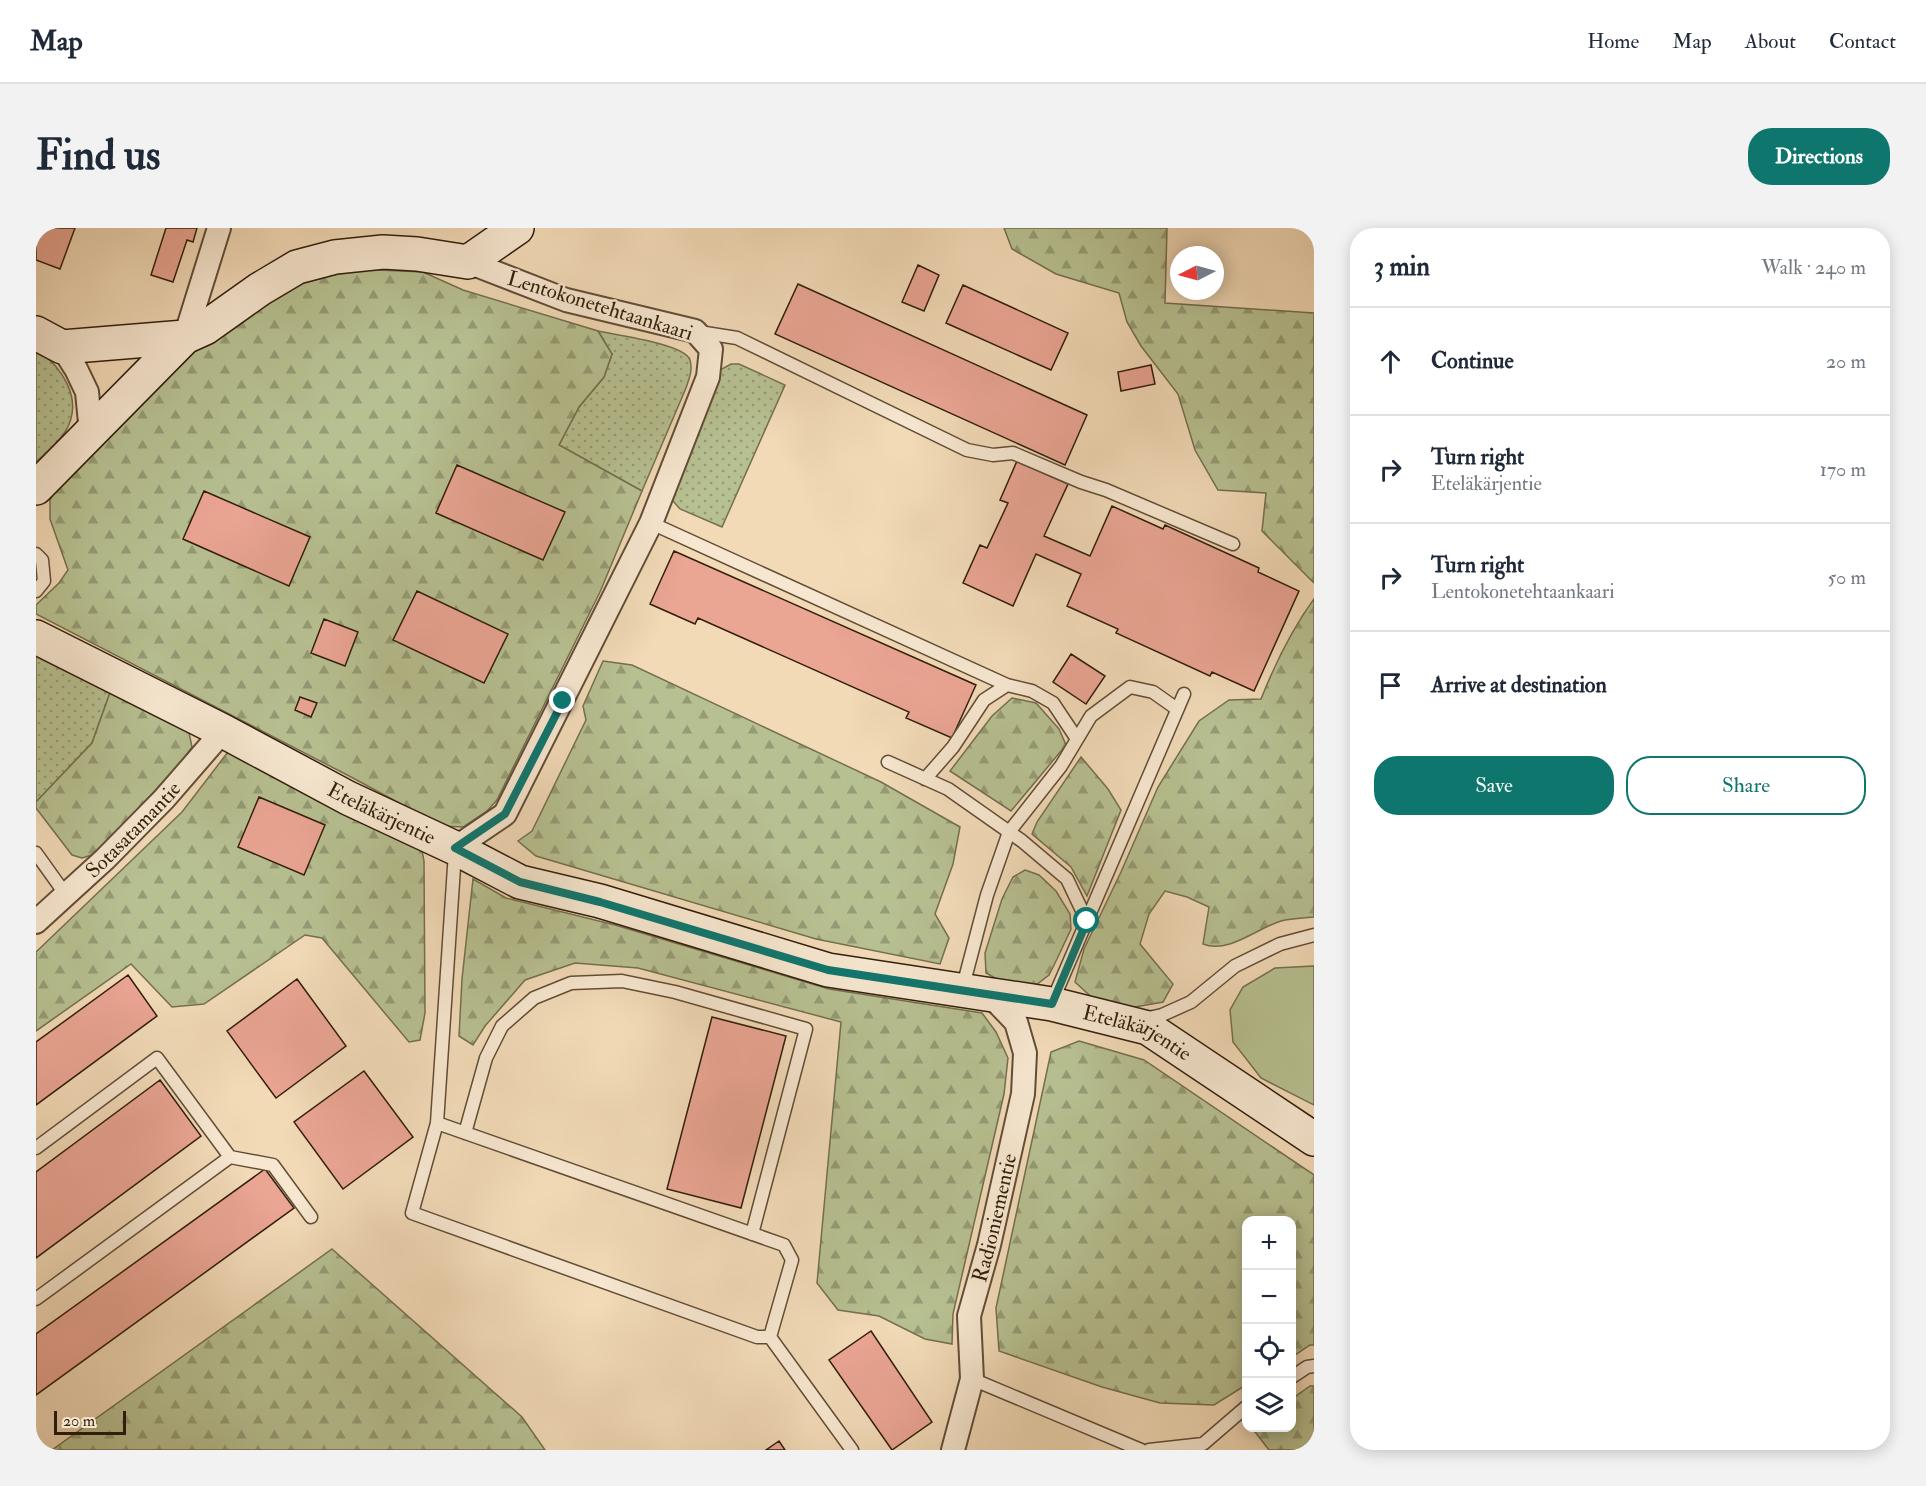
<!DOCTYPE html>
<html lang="en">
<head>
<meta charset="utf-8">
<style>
	:root { --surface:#fff; --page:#f2f2f3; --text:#1f2937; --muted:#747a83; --line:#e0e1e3; --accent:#0f766e }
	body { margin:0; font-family:"IM FELL Double Pica",serif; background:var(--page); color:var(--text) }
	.controls { position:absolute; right:18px; bottom:18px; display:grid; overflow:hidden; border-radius:12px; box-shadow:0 3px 15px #0003 }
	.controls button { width:54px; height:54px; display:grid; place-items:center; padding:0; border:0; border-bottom:2px solid var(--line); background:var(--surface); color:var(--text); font:30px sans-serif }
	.compass { position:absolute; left:1134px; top:18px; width:54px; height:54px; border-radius:50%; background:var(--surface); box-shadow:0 3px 15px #0003; rotate:264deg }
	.scale { position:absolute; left:18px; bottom:15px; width:72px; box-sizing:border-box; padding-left:6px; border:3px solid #311e0c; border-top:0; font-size:16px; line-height:21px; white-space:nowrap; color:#311e0c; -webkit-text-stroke:4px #f7e7d0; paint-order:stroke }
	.stop { position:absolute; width:18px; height:18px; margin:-14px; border:4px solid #0f766e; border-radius:50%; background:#fff }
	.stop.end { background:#0f766e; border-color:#fff; box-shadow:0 2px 6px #0008 }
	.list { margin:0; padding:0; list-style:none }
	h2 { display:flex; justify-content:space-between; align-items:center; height:78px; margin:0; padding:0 24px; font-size:26px }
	h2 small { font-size:20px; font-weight:400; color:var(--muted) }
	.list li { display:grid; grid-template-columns:39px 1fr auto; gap:18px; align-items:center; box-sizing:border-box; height:108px; padding:0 24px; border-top:2px solid var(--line) }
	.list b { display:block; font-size:22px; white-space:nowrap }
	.list p { margin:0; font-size:20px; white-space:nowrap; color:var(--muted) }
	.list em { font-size:20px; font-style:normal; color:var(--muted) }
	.actions { display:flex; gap:12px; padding:18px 24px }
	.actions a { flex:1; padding:14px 0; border:2px solid var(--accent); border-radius:24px; text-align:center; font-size:21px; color:var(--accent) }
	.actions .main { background:var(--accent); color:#fff }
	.icon { flex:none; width:33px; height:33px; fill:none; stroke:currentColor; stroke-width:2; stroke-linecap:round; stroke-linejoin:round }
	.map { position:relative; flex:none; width:1278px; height:1222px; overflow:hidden; border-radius:24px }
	header { display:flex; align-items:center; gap:36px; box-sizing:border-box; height:84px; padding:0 30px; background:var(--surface); border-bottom:2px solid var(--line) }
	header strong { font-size:28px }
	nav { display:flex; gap:33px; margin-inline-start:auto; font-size:21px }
	.intro { display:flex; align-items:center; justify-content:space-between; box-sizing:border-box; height:144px; padding:0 36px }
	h1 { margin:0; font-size:42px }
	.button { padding:15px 27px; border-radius:24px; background:var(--accent); color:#fff; font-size:21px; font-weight:700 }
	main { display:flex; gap:36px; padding:0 36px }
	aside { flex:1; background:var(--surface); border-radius:24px; box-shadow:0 3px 15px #0003 }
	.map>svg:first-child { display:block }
</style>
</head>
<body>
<header>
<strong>Map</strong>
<nav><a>Home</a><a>Map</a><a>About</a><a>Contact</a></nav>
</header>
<div class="intro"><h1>Find us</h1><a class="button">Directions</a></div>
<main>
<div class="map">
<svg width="1278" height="1222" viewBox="0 0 1278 1222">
	<defs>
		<pattern id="grass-dots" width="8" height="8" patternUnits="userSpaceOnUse" patternTransform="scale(1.5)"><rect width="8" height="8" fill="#b7c091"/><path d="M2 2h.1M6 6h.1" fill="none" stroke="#959b75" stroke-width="1.8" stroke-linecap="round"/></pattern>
		<pattern id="forest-firs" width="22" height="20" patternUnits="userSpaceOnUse" patternTransform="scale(1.5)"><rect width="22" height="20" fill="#b7c091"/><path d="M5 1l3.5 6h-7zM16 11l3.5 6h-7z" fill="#959b75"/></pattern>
	</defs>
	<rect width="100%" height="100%" fill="#f2dab7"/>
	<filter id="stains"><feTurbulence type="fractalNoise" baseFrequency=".00333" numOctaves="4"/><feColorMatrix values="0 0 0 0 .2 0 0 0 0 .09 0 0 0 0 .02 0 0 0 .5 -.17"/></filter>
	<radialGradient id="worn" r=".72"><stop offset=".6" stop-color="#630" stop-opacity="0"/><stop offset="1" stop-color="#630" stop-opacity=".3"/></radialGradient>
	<path fill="url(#grass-dots)" stroke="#746f4e" stroke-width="1.5" d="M562,103C580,107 649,116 654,132C657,142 653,151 650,160L606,263L523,217L543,179L568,149L576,126Z
		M0,120C26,139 49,172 29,204C21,216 10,225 0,234Z
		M695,136H703L749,157L686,299L644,281L637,273L638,262L684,142Z
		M0,426L76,459L56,515L0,574Z"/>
	<path fill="url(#forest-firs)" stroke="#746f4e" stroke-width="1.5" d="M968,0H1131L1129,75L1278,85V355L1226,303L1230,265L1182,262L1159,222L1142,166L1105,118L1091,94L1083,65L1020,46L976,21Z
		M320,41L387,44L427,62L562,103L576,126L568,149L543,179L523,217L606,263L564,364L461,572L451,583L427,599L406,598L315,549L0,386V377L23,355L32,342L14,291V272L22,257L143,132L174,115L256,58Z
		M1278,371V689C1268,690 1255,690 1245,693C1221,700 1193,726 1167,716L1173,679L1151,669L1129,663L1113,686L1104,716L1137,756L1127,774L1099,779L1063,776L1039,754L1048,721L1085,644L1122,559L1163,493L1193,472L1225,471C1239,436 1256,401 1278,371Z
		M567,433L596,437L845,554L924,599L917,636L899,686L913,710L904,736L780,711L500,628L482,613L496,603L550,492L547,478Z
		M76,459L152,500L156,519L144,536L70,615L56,627L46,630L36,627L0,580V574L56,515Z
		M976,470L1000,475L1023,501L1030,517L975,583L914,543L956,488Z
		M192,524L385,617L388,633L389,785L384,812L373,814L286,710L269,707L168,776L136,779L95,736L0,803V724L146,584Z
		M1045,529L1072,561L1085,582L1051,668L1035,639L996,606L1001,594Z
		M989,642L1003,647L1020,663L1034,686L1035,701L1021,731L1013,747L1000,757L970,756L950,745L949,725L966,671L977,649Z
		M437,651L470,670L579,697L793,761L946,785L960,804L972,830L968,866L917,1086L916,1116L889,1111L843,1088L802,1082L781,1055L805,794L602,740L539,735L489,752L449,798L437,817L423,808L426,751Z
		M1043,813L1108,832L1278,947V1117H1274L1256,1129V992H1210V1157L1178,1177L1124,1175L1066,1159L963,1123L960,1080L1015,824Z
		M296,1021L486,1189L509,1222H16Z
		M1274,1158H1278V1222H1233L1216,1200H1256V1171Z"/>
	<path fill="#b7c091" stroke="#746f4e" stroke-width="1.5" d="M1278,738V877L1225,850L1197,814L1194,782L1207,759L1239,740Z"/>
	<path fill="#eaa593" stroke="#311e0c" stroke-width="1.5" d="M0,0H39L24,41L0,32Z
		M130,0H161L157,14L151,12L137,54L115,47Z
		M882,37L903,47L888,83L866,74Z
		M762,56L1051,187L1029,237L739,106Z
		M927,57L1032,105L1015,142L910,95Z
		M1115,137L1119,156L1085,163L1082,144Z
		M981,233L1032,256L1008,308L1054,328L1076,278L1127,301L1129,297L1223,340L1222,344L1263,363L1218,463L1176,444L1174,448L1080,405L1082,401L1031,378L1045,346L1000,326L977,378L927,355L944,317L951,320L972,275L964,272Z
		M421,237L529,284L507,332L400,285Z
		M168,263L274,309L253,358L147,311Z
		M638,323L940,457L916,510L870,490L873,484L662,390L659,396L614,376Z
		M381,363L472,406L448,455L357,412Z
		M288,391L322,404L309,438L275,425Z
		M1035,426L1069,448L1050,476L1017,454Z
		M264,469L281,475L275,489L259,482Z
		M223,569L289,597L268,647L202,619Z
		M92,747L121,788L0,877V814Z
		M261,751L310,818L240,870L191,803Z
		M676,789L750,808L705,980L631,961Z
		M328,843L377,909L307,961L258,894Z
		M124,852L165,908L0,1030V944Z
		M229,941L258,980L0,1167V1106Z
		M835,1103L896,1194L856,1222L793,1132Z
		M743,1213L749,1222H730Z"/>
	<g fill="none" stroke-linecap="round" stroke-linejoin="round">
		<defs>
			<path id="lane" d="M663,104L701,110L931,222L957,227L977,225L1045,254L1070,262L1197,316
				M615,295L971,457
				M0,326L6,332L8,353L0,363
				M852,534L912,561L986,613L1031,651L1051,693
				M889,551L917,519L948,472L971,457L996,463L1017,475L1041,511
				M0,625L30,667
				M926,762L951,667L973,604L1025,538L1055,488L1094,459L1117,464L1141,481
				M1016,774L1148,466
				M1108,791L1126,787L1155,774L1199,738L1244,716L1278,707
				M401,895L748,1017L756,1032L734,1109H721L376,985L401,895L419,624
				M429,905L450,830L466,798L498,770L535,755L586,753L639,764L770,801L716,1006
				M0,920L121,830L194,929L0,1071
				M194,929L237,937L275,989
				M734,1109L816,1222
				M1256,1149L1271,1139L1278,1138
				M936,1151L1105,1222
				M1113,1222L1167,1216L1210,1179"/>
			<g id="street">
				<path d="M149,109L183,0"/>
				<path d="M26,119L40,141L51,164L55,205"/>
				<path d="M419,620L469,586L615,295L672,149L675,121L659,103L530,72L432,34"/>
				<path id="s1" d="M0,694L69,631L128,571L187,503"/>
				<path id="s2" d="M917,1222L936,1151L933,1088L953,1017L987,866L989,825L980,794L954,767"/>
			</g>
			<g id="secondary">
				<path d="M0,105L26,119L149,109"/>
				<path d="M0,260L149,109L169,100L224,61L261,39L299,29L347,24L381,26L432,34L481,0"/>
				<path id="s3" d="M0,409L187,503L312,570L419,620L484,654L564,673L792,742L1016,776L1112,800L1278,911"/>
			</g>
		</defs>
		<use href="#lane" stroke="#614d37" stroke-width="15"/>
		<use href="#street" stroke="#614d37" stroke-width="26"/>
		<use href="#secondary" stroke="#311e0c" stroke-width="36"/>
		<use href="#lane" stroke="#f7e7d0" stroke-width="12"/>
		<use href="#street" stroke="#f7e7d0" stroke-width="22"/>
		<use href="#secondary" stroke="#f7e7d0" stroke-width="33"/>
	</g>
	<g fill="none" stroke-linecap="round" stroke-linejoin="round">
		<path stroke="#0f766e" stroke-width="8" d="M527,473L469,586L419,620L484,654L564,674L792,742L1016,776L1051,693"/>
	</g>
	<g text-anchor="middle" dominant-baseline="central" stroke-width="5" stroke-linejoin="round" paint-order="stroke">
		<g font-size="21" fill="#311e0c" stroke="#f7e7d0">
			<text transform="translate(564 78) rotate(17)">Lentokonetehtaankaari</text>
			<text stroke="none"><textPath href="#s3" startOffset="388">Eteläkärjentie</textPath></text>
			<text stroke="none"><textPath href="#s1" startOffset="134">Sotasatamantie</textPath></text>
			<text stroke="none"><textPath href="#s3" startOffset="1180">Eteläkärjentie</textPath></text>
			<text stroke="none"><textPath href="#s2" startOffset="238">Radioniementie</textPath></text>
		</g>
	</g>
	<rect width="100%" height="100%" filter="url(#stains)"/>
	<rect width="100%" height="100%" fill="url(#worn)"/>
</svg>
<div class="controls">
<button>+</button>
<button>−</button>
<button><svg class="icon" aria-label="locate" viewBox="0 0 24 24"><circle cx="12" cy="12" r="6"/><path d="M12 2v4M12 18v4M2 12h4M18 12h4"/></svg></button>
<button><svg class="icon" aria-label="layers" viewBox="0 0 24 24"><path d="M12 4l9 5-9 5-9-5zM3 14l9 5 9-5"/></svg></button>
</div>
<svg class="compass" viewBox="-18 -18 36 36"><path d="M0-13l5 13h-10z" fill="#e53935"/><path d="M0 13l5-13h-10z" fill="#747a83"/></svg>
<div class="scale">20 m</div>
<div class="stop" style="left:1051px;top:693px"></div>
<div class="stop end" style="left:527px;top:473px"></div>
</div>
<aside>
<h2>3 min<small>Walk · 240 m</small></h2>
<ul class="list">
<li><svg class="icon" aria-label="ahead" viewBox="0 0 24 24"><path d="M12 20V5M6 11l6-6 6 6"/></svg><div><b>Continue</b></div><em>20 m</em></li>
<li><svg class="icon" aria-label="right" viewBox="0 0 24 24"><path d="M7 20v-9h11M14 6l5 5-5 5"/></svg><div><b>Turn right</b><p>Eteläkärjentie</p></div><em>170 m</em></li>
<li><svg class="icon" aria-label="right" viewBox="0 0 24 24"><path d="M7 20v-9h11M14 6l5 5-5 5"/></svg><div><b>Turn right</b><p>Lentokonetehtaankaari</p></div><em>50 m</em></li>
<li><svg class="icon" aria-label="arrive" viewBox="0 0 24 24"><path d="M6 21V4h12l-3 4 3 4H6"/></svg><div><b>Arrive at destination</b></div></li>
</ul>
<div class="actions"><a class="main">Save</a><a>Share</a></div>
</aside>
</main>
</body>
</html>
